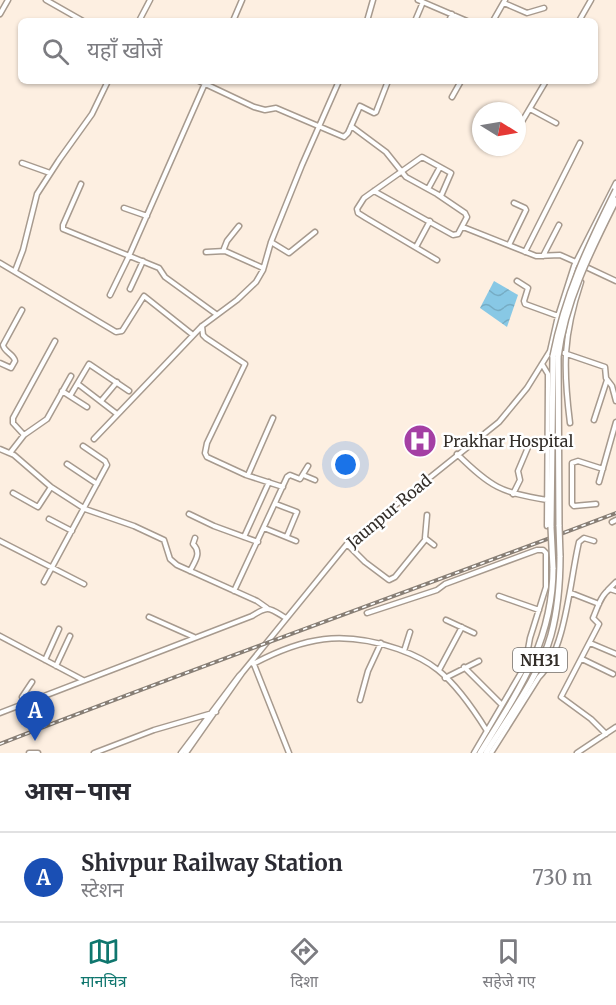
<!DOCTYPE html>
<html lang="hi">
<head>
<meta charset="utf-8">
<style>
	:root { --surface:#fff; --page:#f7f7f7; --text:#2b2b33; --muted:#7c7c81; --line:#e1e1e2; --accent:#0f766e }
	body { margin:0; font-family:Merriweather,"Noto Sans Devanagari",serif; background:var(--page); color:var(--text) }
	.compass { position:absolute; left:472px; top:102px; width:54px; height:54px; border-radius:50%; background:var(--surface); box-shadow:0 2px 4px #0004; rotate:101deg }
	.you { position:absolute; left:346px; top:465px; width:21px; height:21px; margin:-15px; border:4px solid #fff; border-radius:50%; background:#1a73e8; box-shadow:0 0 0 9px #1a73e833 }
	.badge { display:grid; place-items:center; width:39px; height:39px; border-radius:50%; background:var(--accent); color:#fff; font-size:20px; font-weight:700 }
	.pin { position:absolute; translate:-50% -50px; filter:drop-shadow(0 2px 3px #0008) }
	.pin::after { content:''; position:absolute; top:32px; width:21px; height:18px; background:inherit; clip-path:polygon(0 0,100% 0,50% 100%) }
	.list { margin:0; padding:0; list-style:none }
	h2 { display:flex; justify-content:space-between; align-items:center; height:78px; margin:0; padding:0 24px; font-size:26px }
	h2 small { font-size:20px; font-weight:400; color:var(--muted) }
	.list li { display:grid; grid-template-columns:39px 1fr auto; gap:18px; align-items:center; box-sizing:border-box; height:90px; padding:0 24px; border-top:2px solid var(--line) }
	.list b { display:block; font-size:22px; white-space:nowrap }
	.list p { margin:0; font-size:20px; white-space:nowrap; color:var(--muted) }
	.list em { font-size:20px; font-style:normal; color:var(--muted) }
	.icon { flex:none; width:33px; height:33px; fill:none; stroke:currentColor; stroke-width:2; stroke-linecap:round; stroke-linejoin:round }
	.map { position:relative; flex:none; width:616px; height:753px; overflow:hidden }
	.search { position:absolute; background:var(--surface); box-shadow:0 2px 4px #0004; left:18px; right:18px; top:18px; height:66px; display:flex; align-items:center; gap:15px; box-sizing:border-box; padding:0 21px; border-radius:9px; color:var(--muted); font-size:22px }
	.sheet { height:168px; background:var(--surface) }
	nav { display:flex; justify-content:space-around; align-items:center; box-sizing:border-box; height:84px; border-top:2px solid var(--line); background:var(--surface); font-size:16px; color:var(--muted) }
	nav a { display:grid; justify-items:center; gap:3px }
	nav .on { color:var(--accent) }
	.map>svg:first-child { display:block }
</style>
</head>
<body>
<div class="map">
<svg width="616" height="753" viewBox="0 0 616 753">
	<defs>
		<pattern id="water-waves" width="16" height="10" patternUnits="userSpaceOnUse" patternTransform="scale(1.5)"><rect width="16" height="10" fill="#88c8e5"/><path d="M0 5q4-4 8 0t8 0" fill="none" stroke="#76acc4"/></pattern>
	</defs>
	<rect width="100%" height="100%" fill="#fdefe1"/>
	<path fill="url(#water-waves)" d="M494,281L518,295L507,327L480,308Z"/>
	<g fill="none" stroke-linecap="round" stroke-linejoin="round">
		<defs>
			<path id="minor" d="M46,0L83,21
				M418,0L467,21
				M504,3L527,13L544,8
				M0,14L8,0
				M139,21L150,0
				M233,21L242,0
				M367,21L373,0
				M415,21L423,2
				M449,21L452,14
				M493,21L505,0
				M579,21L591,0
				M199,81L254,107L265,110L276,108L344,137L348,133L360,106L374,113L376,112L388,81
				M452,97L461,81
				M530,109L556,123
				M351,126L386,152L406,177L437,194L465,213L467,217L458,234L453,235L374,191
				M517,130L546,81
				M505,150L507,147
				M22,163L50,173
				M81,184L63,225V229L159,268L165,277L216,314
				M428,189L440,167
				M124,208L147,216
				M463,227L536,256L560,255L578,263
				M271,242L289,253L315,232
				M509,245L526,210L525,208L514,203
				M416,247L430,221
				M223,251L227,241L239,226
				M206,252L225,251L263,268
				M525,252L580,143
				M543,256L559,225
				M437,260L366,218L358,213L357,209L364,198L422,157L451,173L441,196
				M0,263L116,332L122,331L144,296L193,335
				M584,266L616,281
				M15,271L23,250L37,194L59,160L92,114L108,81
				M517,281L528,288L524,301L525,304L558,316
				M130,289L143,261
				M110,295L129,256L206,81
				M202,326L203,335L206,338L245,364L207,443L205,453L207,457L246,475L283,487
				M564,353L605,367L606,378L612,386L616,401
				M0,363L11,368L15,361C14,354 4,352 3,345L22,310
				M542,364L548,374V383L547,526
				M78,384L117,414
				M62,391L87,407
				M70,396L89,364L129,391
				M101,401L117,382
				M594,420L607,380
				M570,423C563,367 563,336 581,282
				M24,435L13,423V418L55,341
				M94,439L202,326L237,300L256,282L263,270L271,242L302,165L339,81
				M0,449L14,455L51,487L85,509L134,526L164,540L170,559L177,565L257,601L267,608
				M10,453L24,435L47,419L71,376
				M457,454C492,488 500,492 547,500
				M67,464L97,484
				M248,475L273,418
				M303,475L315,480
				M599,482L616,422
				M13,493L38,507L51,487
				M513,494L520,480L518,471L529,445
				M276,504L297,512L287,536
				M596,504L574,506L572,504V463L578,461L603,469
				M189,514L214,526L258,542
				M427,515L425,538L434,545
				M49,519L72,531
				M612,522L616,520
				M264,528L296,541
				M244,537L269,482
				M0,541L84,584
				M347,544L365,562L389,580L395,577L425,540
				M190,571C195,561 202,553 193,544L195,538
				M44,582L107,465L105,461L83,446
				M608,590L616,582
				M234,591L287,477L290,475L300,479L308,466
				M571,593L599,604
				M499,596L539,610
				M367,613L437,590L445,584L537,550H543L546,553V587L530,638L525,666L474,753
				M149,617L194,637
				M446,620L474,633
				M0,636L83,680
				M590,643L616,654
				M404,651L410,632
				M582,659L613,674
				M45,660L59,629
				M253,662L289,753
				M253,664C304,637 342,630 398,649C412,654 427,661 438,670C458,686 474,710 487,731
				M56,666L70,636
				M464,667L502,705
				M439,670L462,627
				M445,678L479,661
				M360,700L368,671L381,643
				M25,703L22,697L32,682
				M0,713L252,616C269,605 269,608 286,618
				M606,734L591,719L561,697L597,628L599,624L593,618C597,609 601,594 610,589L616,591
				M29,753H38
				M94,753L154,730L216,712
				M181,753L239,676L242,673
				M186,753L242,673L347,544L499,422L527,388L550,351L558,316L574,266L616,183
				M491,753L539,677C566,650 570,579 579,542L584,538L594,541
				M577,753L616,727"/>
			<path id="highway" d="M558,357L559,526
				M551,527L553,356
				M480,753C517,693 553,642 553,568
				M486,753C508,717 540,675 551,635C558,609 560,582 560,556"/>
		</defs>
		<use href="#minor" stroke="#a79a8e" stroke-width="7"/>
		<use href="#highway" stroke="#a79a8e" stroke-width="8"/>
		<use href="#minor" stroke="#fff" stroke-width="4"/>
		<use href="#highway" stroke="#fff" stroke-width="5"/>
		<defs>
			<path id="rail" d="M0,744C204,664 411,591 616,513"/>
		</defs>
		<use href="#rail" stroke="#877e75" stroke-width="4"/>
		<use href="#rail" stroke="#fff" stroke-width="1.5" stroke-dasharray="4.5" stroke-linecap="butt"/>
		<defs>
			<path id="highway-bridge" d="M553,356C565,295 588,246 616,190
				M558,357C565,301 591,250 616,200
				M559,526L560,556
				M551,527L553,568"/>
		</defs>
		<use href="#highway-bridge" stroke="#a79a8e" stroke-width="8" stroke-linecap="butt"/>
		<use href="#highway-bridge" stroke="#fff" stroke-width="5"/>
	</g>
	<defs>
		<symbol id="hospital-disc" viewBox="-11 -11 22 22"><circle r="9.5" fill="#a43fa4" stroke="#fff"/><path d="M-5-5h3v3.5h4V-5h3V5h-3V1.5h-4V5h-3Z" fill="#fff"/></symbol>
	</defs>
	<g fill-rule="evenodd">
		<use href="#hospital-disc" x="401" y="422" width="38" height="38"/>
	</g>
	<g text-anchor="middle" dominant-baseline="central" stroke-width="5" stroke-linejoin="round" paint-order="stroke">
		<rect fill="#fff" stroke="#706d69" stroke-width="1.5" x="513" y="648" width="54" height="24" rx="4.5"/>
		<g font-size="15" font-weight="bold" fill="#332e29">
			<text x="540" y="660">NH31</text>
		</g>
		<g font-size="16" fill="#332e29" stroke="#fff" text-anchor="start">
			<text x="443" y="441">Prakhar Hospital</text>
		</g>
		<g font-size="16" fill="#332e29" stroke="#fff">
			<text transform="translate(389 511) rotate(-40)">Jaunpur Road</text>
		</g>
	</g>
</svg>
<svg class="compass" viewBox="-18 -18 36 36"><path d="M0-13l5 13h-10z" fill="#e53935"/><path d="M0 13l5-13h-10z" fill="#7c7c81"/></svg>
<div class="you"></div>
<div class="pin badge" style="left:35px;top:741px;background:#1a4fb4">A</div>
<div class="search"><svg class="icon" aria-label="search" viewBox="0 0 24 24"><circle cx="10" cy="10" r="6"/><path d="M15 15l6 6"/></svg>यहाँ खोजें</div>
</div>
<section class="sheet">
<h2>आस-पास<small></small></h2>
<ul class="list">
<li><span class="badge" style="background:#1a4fb4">A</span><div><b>Shivpur Railway Station</b><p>स्टेशन</p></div><em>730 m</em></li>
</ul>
</section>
<nav>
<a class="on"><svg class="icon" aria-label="map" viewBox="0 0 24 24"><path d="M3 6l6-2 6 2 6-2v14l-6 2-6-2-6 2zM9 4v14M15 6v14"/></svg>मानचित्र</a>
<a><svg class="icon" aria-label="directions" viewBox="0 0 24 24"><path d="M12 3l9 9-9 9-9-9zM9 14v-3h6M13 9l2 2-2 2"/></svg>दिशा</a>
<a><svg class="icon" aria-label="saved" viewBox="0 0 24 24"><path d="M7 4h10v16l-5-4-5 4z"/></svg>सहेजे गए</a>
</nav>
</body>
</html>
